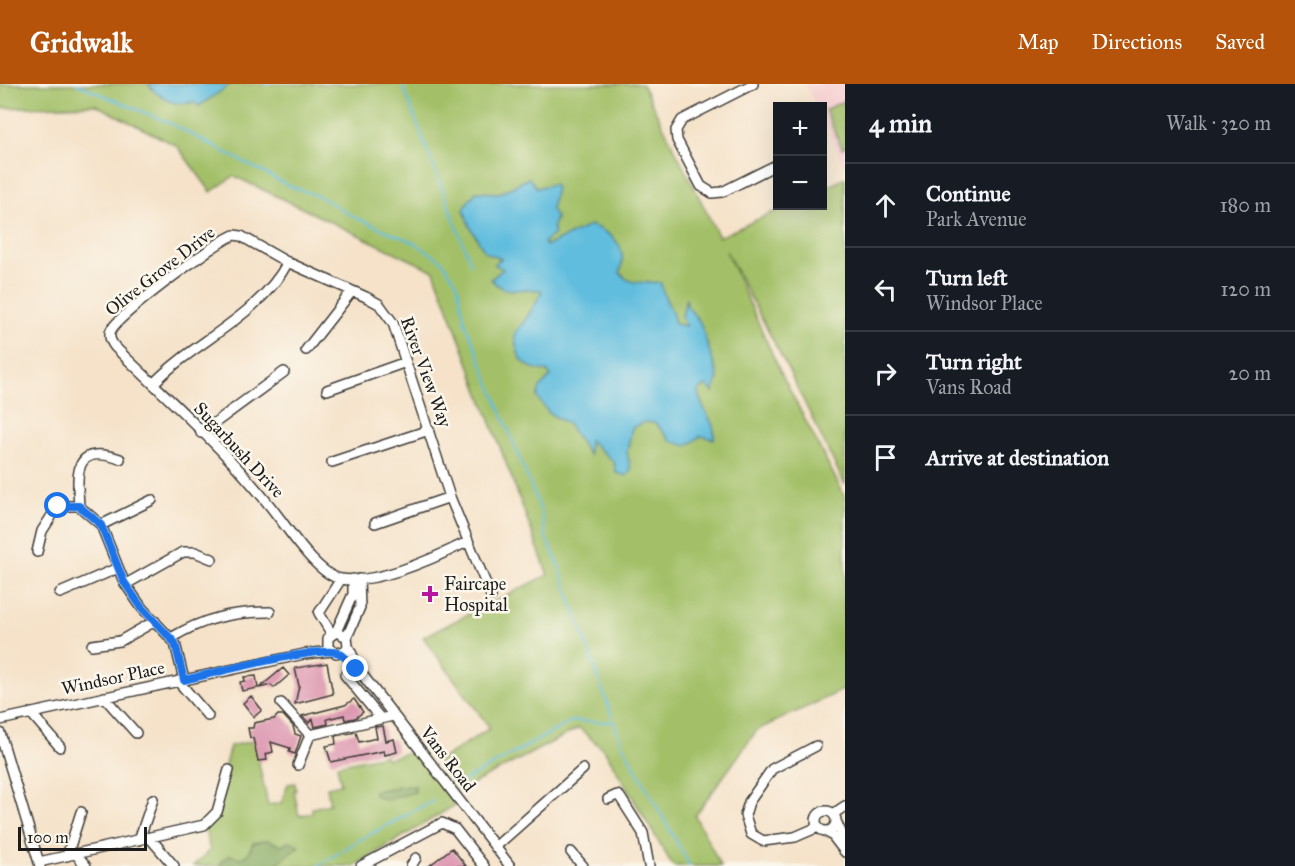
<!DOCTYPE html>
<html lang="en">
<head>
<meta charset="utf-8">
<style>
	:root { --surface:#171b24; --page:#20242c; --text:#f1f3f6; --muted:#9ea1a6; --line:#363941; --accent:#b45309 }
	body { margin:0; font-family:"IM FELL Great Primer",serif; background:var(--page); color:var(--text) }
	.controls { position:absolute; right:18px; top:18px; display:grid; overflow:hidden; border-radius:0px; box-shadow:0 6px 24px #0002 }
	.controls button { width:54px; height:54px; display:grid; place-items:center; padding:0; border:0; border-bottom:2px solid var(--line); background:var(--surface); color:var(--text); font:30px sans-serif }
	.scale { position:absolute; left:18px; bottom:15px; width:129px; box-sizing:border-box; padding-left:6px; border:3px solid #1c1c1c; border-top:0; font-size:16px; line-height:21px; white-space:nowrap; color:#1c1c1c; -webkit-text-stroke:4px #fbf7ec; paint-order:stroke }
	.stop { position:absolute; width:18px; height:18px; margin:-14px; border:4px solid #1a73e8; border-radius:50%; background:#fff }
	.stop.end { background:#1a73e8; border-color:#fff; box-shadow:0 2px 6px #0008 }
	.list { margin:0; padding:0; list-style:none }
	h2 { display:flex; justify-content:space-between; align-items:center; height:78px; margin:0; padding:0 24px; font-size:26px }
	h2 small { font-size:20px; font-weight:400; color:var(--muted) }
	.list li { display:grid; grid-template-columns:39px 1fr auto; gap:18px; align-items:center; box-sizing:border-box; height:84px; padding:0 24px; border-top:2px solid var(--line) }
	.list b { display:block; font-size:22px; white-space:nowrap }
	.list p { margin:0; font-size:20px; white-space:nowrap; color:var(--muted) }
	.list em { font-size:20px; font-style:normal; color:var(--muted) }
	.icon { flex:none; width:33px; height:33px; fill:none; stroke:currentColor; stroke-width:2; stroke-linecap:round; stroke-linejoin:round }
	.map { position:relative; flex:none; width:845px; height:782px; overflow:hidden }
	header { display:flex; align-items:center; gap:36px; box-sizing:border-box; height:84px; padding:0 30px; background:var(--accent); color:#fff }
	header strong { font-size:28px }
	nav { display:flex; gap:33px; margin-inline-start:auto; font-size:21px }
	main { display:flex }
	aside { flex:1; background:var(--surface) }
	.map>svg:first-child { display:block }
</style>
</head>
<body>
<header>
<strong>Gridwalk</strong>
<nav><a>Map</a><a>Directions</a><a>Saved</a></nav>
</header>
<main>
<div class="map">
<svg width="845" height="782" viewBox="0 0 845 782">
	<rect width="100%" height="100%" fill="#fbf7ec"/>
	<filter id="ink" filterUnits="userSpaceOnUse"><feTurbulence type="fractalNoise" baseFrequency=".0167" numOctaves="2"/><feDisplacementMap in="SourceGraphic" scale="12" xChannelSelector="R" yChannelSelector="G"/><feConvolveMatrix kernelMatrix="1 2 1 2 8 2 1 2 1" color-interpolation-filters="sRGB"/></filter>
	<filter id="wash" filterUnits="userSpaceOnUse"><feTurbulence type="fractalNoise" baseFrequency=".008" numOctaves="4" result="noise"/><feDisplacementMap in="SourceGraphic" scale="24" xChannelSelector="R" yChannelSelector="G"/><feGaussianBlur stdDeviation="1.35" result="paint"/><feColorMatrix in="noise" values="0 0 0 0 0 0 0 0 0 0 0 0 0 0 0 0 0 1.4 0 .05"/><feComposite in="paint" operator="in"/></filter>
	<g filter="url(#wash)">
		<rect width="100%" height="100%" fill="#f5e2c9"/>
		<path fill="#f7cfd2" d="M805,0H845V84L823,36L822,22H816Z"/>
		<path fill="#a3c067" stroke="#606e42" stroke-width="1.5" d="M0,0H642L719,153L787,122H822L823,105L845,94V401L787,283L726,167L780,287L845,413V605L757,646L695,732L721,782H673L605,667L579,644L459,707L437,678L490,644L423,553L548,491L434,187L234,92L211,108L177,62L96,21L0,24Z
			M845,16V63L842,64L825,26Z
			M254,657L268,721L281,719L288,700L295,699L296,706L294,707L299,732L312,729V724L330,720L327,703L341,700L337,681L385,671L386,675L413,667L455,721L354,782H193L210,766L204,741L210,738L229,686L224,685L230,662Z"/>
		<path fill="#82a65c" stroke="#4f613c" stroke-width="1.5" d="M406,701L415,702V708L385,716L374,711V707Z
			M267,756L281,761L291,757L299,762L275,782H221V777L230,771L241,774L248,770L253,759Z"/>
		<path fill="#60bdde" stroke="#3e6c7d" stroke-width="1.5" d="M148,0H231L199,22L193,18C175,23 160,15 148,0Z
			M529,94L537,104L553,100L556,104L551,125L556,134L553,142L554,150L544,158L546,162L591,141C615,151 628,162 620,189C633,204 644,196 661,199C663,215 673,224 675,240L686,242L682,233L686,214L687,222L700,238L718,293L713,308L707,302L698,306C699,326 717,336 714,355L701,352L687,362L671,357L655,339L644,338L632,344L627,368L631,386L627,392L616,389L614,378L589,356V371L568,340L549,329L537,313L540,304L551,292L547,287C523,285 515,273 515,248C522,243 538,216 542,207C523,202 505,213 491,195L503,185L494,180L501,175L485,168L469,141L464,126L467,119L476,108L500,109Z"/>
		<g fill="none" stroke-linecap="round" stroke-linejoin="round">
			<path stroke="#60bdde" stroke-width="2" d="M77,0L172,40L287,101L321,113L354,133L415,159L442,177L457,199L465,238L541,427L546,454L557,477L621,658L690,782
				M264,0H269
				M402,0L471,180
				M458,700L572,637L613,638
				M318,782L361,755L433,717"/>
		</g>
		<g id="blocks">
			<path fill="#db92ad" d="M327,579L333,610L295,620L299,602L295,584Z
				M283,584L289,591L274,604L271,601L259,604Z
				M256,592L258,604L242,607L240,598L245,597L244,593Z
				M251,612L262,626L254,633L243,619Z
				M354,615L363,628L355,634L345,636L344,631L327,635L328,640L315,643L313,635L309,639L302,632L345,621Z
				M278,631H283L293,642L295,650L301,652L295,670L289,668L290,664L271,658L273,668L266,670L267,676L258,677L253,654H250L248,644H253L254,639L274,635Z
				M383,642L386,657L394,655L397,668L385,671L384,667L331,678L326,662L336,660L335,652L356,648L359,658L377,654L375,643Z
				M452,764L466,782H429Z"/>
		</g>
	</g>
	<g filter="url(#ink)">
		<use href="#blocks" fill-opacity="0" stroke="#3d3a36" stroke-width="1.5"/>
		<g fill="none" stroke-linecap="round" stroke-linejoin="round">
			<defs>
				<path id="minor" d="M753,0L682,36L676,46L677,56L701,102L712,109L722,108L778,80
					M306,266L352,207
					M153,300C194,257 259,233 288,178
					M327,306L406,278
					M201,349L284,288
					M332,378L429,346
					M79,422C77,389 73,359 120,375
					M375,439L450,413
					M101,441L152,416
					M467,458C435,474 377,501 341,495C319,491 293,452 280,435C233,372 171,318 115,263C111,258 108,253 111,246C120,230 215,159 234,151L241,152L285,177L366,213L379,220L393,239L450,413L491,512
					M37,468L42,447L58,422H79L101,441L124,498L142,524L175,559L184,596
					M126,500L183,468H195L212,475
					M60,509L118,484
					M336,548L353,510V495
					M331,549L319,529L341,495
					M347,553L360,523L359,495
					M171,554C204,534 232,528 270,528
					M92,561L120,557L155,537
					M348,562L345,567L336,569L328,564V554L336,548L347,553L348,562L361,589L510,782
					M345,591L381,635
					M178,597L208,632
					M104,613L136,649
					M281,619L310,651
					M31,629L60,663
					M0,636L304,570L332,567
					M0,649L40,782
					M310,651L393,632
					M816,662L772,685L749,718L745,731L751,750L763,757L795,753L818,743
					M298,681L310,651
					M608,715L617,711L620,713L643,749L649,782
					M816 737a10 10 0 1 1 20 0a10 10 0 1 1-20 0Z
					M833,730L845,722
					M836,737L845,757
					M825,747L832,751L845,768
					M150,754L174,782
					M139,756L153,715
					M495,763L583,685
					M571,768L583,782
					M76,770L86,782
					M67,772L81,728
					M39,778L204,741L217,728L229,686
					M361,782L442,739L455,745L484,782
					M411,782L416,774"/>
			</defs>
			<use href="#minor" stroke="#3d3a36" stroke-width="12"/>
			<use href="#minor" stroke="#fff" stroke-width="9"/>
		</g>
	</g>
	<g fill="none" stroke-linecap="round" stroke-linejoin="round" filter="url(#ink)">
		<path stroke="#1a73e8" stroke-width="8" d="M58,422H79L101,441L124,498L142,524L175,559L184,596C209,590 321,561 339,569C344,571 351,581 356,585"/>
	</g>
	<path fill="#b5179e" stroke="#fbf7ec" stroke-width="2" d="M427 501h6v6h6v6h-6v6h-6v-6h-6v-6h6z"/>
	<g text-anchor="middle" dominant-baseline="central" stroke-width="5" stroke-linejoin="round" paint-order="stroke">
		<g font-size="18" fill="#1c1c1c" stroke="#fbf7ec">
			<text transform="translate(160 187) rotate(-38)">Olive Grove Drive</text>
			<text transform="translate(426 288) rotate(70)">River View Way</text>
			<text transform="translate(239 366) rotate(47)">Sugarbush Drive</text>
			<text transform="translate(113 594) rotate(-12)">Windsor Place</text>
			<text transform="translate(448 675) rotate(52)">Vans Road</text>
		</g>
		<g font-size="18" fill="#1c1c1c" stroke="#fbf7ec" text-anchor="start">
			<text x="444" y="500">Faircape<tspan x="444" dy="21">Hospital</tspan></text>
		</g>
	</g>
</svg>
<div class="controls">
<button>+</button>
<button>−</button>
</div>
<div class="scale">100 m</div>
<div class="stop" style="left:58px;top:422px"></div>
<div class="stop end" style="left:356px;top:585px"></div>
</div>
<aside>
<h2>4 min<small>Walk · 320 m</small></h2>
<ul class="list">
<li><svg class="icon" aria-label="ahead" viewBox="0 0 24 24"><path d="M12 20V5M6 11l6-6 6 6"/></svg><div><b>Continue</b><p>Park Avenue</p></div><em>180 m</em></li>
<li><svg class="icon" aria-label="left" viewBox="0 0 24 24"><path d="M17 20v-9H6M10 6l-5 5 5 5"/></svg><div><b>Turn left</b><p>Windsor Place</p></div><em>120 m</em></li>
<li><svg class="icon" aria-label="right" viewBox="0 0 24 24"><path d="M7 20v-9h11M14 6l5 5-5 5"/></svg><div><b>Turn right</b><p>Vans Road</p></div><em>20 m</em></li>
<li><svg class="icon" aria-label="arrive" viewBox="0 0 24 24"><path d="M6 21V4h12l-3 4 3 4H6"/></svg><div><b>Arrive at destination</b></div></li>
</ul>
</aside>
</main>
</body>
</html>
